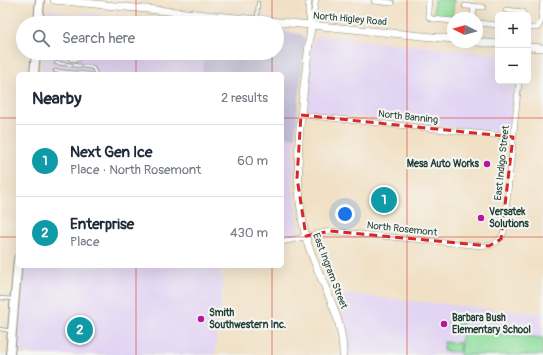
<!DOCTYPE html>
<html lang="en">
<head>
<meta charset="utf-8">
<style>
	:root { --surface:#fff; --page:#f6f6f7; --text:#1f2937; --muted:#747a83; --line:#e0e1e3; --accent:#2563eb }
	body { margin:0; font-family:Pangolin,sans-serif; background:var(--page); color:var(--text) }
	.controls { position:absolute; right:12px; top:12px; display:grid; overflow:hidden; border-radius:6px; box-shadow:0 4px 16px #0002 }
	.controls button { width:36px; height:36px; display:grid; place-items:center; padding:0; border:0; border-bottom:1px solid var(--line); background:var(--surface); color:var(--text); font:20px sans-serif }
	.compass { position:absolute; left:447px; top:12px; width:36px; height:36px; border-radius:50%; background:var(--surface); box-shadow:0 4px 16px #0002; rotate:275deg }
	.you { position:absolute; left:345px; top:214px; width:14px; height:14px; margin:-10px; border:3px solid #fff; border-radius:50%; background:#1a73e8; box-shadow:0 0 0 6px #1a73e833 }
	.badge { display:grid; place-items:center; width:26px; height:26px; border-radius:50%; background:var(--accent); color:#fff; font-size:13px; font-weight:700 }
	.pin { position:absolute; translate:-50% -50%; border:2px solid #fff; box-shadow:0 1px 4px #0006 }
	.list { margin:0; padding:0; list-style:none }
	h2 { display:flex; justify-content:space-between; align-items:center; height:52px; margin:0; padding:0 16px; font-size:17px }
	h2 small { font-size:13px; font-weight:400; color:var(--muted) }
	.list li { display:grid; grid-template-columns:26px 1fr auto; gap:12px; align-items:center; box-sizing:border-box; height:72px; padding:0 16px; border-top:1px solid var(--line) }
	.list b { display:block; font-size:15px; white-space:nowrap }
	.list p { margin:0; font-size:13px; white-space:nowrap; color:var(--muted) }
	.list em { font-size:13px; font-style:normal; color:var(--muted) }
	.icon { flex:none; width:22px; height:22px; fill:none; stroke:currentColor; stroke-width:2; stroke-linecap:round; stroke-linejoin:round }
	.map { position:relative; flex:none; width:543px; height:355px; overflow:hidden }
	.search { position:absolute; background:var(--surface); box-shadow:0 4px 16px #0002; left:16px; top:16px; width:268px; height:44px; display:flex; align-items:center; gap:10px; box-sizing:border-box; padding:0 14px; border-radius:22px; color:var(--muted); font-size:15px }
	.panel { position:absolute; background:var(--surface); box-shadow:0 4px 16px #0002; left:16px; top:72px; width:268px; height:196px; border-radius:6px }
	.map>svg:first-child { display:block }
</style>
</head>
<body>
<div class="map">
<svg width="543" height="355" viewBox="0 0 543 355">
	<rect width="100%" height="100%" fill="#f6f6f2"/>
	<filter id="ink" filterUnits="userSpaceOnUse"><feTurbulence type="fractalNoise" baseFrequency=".025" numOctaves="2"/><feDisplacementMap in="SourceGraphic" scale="8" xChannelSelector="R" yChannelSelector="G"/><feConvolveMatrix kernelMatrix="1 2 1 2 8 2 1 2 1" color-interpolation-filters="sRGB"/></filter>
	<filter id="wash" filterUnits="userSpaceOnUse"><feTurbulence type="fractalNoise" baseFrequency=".012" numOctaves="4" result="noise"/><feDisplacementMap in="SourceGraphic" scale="16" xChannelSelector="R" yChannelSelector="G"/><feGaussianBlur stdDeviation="0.9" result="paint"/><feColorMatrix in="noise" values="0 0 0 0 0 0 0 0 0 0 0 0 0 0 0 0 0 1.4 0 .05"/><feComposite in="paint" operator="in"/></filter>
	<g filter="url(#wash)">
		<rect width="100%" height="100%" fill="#f1e0c4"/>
		<path fill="#e2d4f3" d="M51,9L66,14L76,15L90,13L103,17L193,23H46L47,11Z
			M318,36L498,54V81H515L509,131L500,132L309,112L307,108L313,42Z
			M43,53H205L202,74H41Z
			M282,136L295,138L293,185L299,227L297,233L282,238Z
			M24,266H220L223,283L215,355H44L17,352Z
			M334,293L543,314V355H349L347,329Z"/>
		<path fill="#c5c0da" d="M277,31L301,34L305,39L295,138L282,136V74H202L205,53H277Z"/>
		<path fill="#8edd9c" stroke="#568d68" d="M434,0H454L452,18L434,15Z
			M449,317L463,319L462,328L457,331L448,330Z
			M462,330L543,338V355H460Z
			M444,342L460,343L459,352L443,351Z"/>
	</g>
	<g filter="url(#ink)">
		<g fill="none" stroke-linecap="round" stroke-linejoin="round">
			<defs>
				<path id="lane" d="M257,20L258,3
					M65,53L72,60H78L82,57
					M56,63L90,67L93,68L96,74
					M55,71L90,74
					M0,298L14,299
					M0,329L11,331"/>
				<path id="street" d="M309,0L308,11L310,25
					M429,0L428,10L429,17L432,19L453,21
					M374,1L392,3
					M465,6L483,7
					M506,10L523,12
					M473,18L474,6
					M477,23L498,25
					M311,26L316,0
					M528,28H537L541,22L543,1
					M301,115L513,137
					M282,242L330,231L482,246C493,247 499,242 504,232L519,81"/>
				<path id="secondary" d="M54,0L453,39
					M311,26C304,95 290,165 305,234C315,275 344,312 343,355
					M477,42L498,44
					M528,47L543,48"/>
				<path id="primary" d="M38,23L40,0
					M34,74L36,53
					M10,355L18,259"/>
			</defs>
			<use href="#lane" stroke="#888e7c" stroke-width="4"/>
			<use href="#street" stroke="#888e7c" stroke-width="6"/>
			<use href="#secondary" stroke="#888e7c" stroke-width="8"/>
			<use href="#primary" stroke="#888e7c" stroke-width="10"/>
			<use href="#lane" stroke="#fff" stroke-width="2.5"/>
			<use href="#street" stroke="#fff" stroke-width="5"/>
			<use href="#secondary" stroke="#fff" stroke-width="7"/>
			<use href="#primary" stroke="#fff" stroke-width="8"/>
		</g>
	</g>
	<path fill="none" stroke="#d62828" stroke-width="3" stroke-dasharray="8 5" stroke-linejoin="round" d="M301,115L513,137L501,239L489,246L330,231L306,236L297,178Z"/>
	<path fill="none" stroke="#d62828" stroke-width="1" stroke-opacity="0.55" d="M136,0V23M272,0V23M407,0V355M136,53V74M272,53V74M0,118H18M282,118H543M0,237H18M282,237H543M136,266V355M272,266V355"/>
	<g fill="#b5179e" stroke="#f6f6f2" stroke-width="1.5">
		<circle cx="487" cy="164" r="4"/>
		<circle cx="481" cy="218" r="4"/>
		<circle cx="201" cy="319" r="4"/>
		<circle cx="444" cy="324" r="4"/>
	</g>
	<g text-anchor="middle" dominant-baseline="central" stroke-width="4" stroke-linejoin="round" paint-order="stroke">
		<g font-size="10" fill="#1f3d34" stroke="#f6f6f2">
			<text transform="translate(350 19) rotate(5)">North Higley Road</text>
			<text transform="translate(408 117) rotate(6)">North Banning</text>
			<text transform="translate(502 163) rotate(-84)">East Indigo Street</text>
			<text transform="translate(402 229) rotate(6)">North Rosemont</text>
			<text transform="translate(330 271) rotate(69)">East Ingram Street</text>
		</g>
		<g font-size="10" font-weight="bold" fill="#1f3d34" stroke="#f6f6f2" text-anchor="start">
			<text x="479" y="164" text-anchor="end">Mesa Auto Works</text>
			<text x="489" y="212">Versatek<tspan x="489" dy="12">Solutions</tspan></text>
			<text x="209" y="313">Smith<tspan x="209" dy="12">Southwestern Inc.</tspan></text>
			<text x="452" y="318">Barbara Bush<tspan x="452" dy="12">Elementary School</tspan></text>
		</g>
	</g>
</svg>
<div class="controls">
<button>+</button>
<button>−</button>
</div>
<svg class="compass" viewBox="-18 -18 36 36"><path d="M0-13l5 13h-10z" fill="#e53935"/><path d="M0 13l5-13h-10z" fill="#747a83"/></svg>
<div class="you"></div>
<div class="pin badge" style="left:384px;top:200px;background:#0f9aa8">1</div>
<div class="pin badge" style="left:80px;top:330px;background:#0f9aa8">2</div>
<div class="search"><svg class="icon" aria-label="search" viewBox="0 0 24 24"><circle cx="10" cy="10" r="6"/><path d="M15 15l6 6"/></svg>Search here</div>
<section class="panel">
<h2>Nearby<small>2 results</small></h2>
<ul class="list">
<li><span class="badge" style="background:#0f9aa8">1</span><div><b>Next Gen Ice</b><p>Place · North Rosemont</p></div><em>60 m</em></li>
<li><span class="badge" style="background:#0f9aa8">2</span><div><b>Enterprise</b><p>Place</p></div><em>430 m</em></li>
</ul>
</section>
</div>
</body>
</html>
